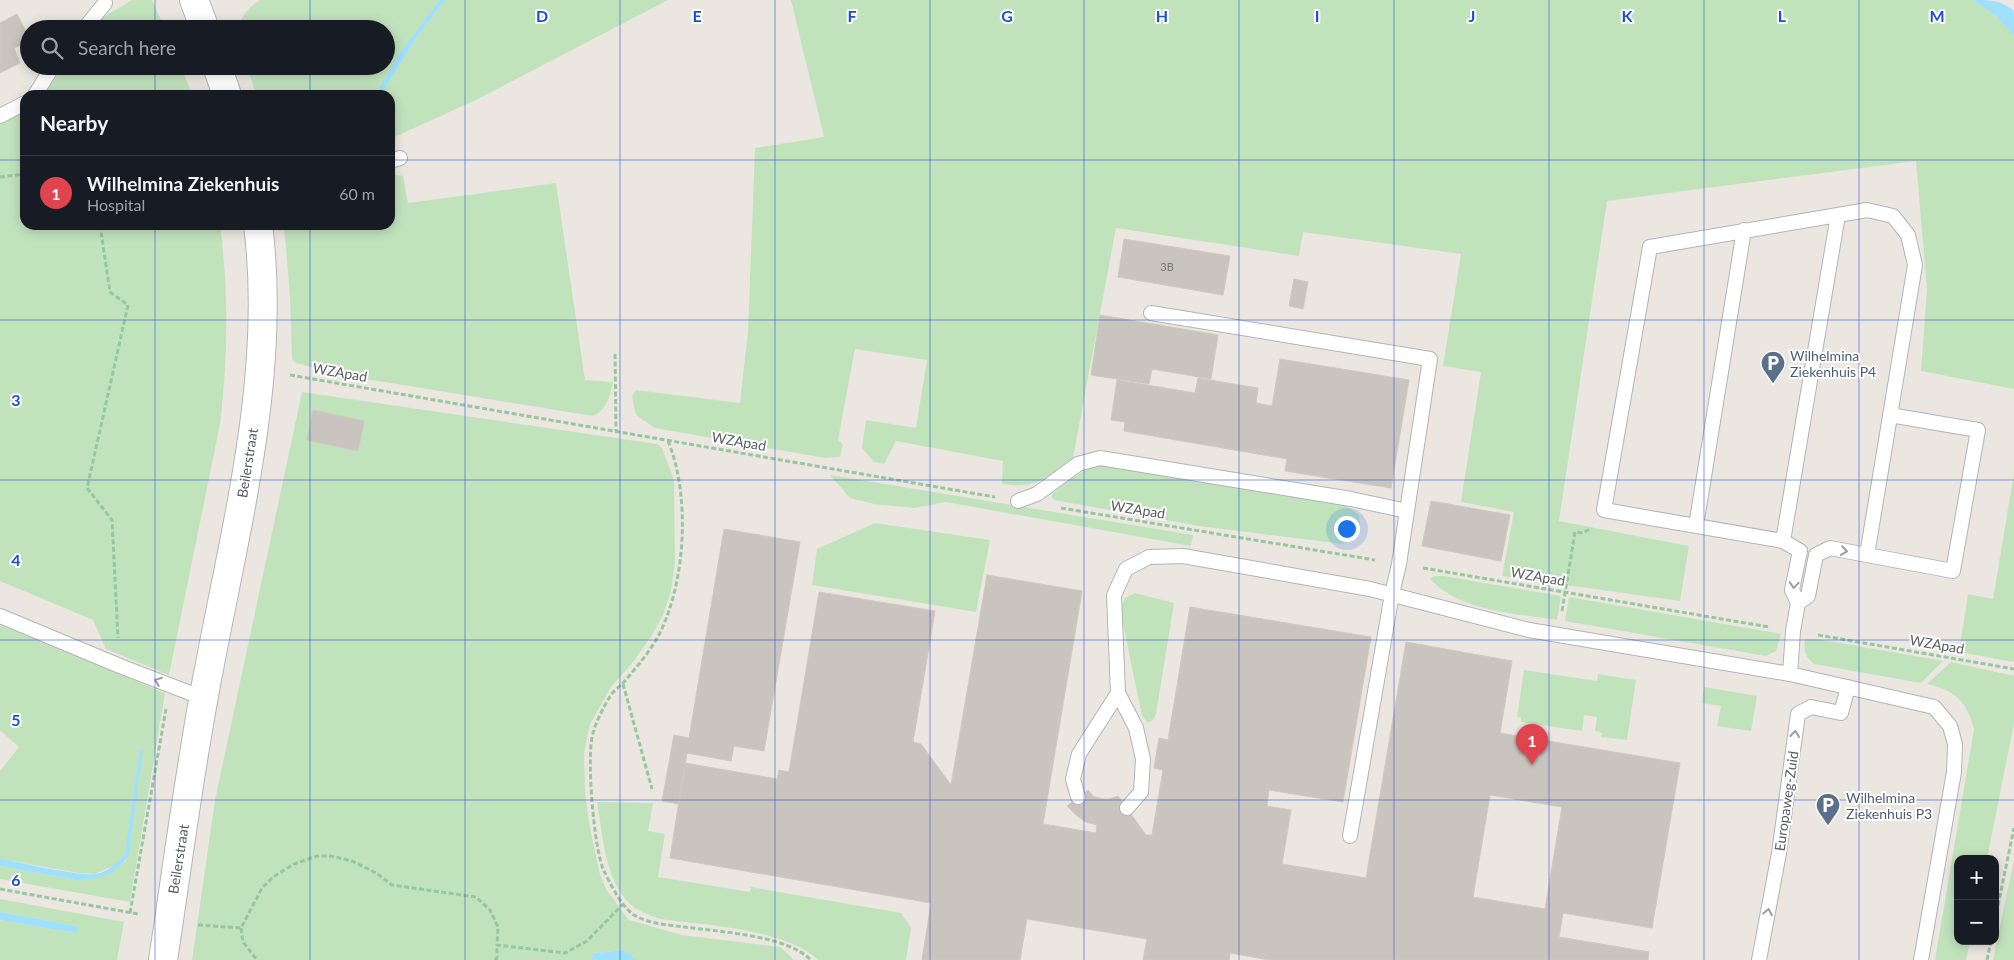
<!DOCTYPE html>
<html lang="en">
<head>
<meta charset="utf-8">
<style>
	:root { --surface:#171b24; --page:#242831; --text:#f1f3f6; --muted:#9ea1a6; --line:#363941; --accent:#e52c35 }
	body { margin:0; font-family:Lato,sans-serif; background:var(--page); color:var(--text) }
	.controls { position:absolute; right:15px; bottom:15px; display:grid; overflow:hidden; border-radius:10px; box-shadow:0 2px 12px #0003 }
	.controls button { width:45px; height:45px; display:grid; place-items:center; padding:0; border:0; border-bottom:1px solid var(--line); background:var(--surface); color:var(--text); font:25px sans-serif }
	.you { position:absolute; left:1346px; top:528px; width:18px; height:18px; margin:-12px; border:4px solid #fff; border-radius:50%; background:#1a73e8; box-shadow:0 0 0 8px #1a73e833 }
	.badge { display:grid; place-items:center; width:32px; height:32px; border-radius:50%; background:var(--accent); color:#fff; font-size:16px; font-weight:700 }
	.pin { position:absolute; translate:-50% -41px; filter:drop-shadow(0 1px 2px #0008) }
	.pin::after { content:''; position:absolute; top:26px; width:18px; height:15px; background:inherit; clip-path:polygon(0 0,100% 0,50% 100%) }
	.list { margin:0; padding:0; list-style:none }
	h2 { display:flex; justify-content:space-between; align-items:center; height:65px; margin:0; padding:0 20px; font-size:21px }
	h2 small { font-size:16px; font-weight:400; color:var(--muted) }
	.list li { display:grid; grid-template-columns:32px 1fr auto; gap:15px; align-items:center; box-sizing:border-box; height:75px; padding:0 20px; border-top:1px solid var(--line) }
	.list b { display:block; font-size:19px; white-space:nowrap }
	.list p { margin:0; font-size:16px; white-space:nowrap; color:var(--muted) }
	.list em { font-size:16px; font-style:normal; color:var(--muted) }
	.icon { flex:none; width:28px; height:28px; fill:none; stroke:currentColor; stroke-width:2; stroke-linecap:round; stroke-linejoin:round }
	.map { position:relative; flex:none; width:2014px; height:960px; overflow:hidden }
	.search { position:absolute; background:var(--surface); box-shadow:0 2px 12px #0003; left:20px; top:20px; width:375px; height:55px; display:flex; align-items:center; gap:12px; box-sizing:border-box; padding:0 18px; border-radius:28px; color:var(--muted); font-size:19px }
	.panel { position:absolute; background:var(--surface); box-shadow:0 2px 12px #0003; left:20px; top:90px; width:375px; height:140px; border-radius:15px }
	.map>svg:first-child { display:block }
</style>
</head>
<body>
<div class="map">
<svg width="2014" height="960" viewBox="0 0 2014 960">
	<rect width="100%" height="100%" fill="#ebe7e0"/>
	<path fill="#c1e3bc" d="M132,0H152L165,29H91L100,19Z
		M260,0H440L375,95H256L247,66H386V29H239C240,16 250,6 260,0Z
		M445,0H668L476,100L390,139V95H381L417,37Z
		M791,0H1973L1996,16L2014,36V389L1921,371L1927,289L1916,161L1607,201L1559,521L1689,546L1680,601L1502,576L1514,512L1461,502L1481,372L1443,366L1461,254L1303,232L1299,256L1116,228L1073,458C1044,478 1039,489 1002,484L1003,461L896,441L884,464L874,462L862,448L866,420L916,428L927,360L855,349L838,440L843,444L840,457L825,458L655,428L636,415L632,396L636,390L740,403L748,331L755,148L824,137Z
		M64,66H181L192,95H44Z
		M25,108V225H220C229,292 228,357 220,424L169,675L106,649L93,620L0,581V121Z
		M390,174L403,176L408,203L556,183L585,380L613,382C610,396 607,410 593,416L341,375L296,363L292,359L290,296L284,225H390Z
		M302,392L657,444L662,448L674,480L675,562L671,591L663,615L652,635L634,661L611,687L590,724L584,752L585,792L589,822L599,871L606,889L629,920L682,935L780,947L794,960H637L623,950L595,953L591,960H192L215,800Z
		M1104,465L1345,505L1359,515L1360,522L1356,537L1343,544L1199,526L1054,500L1052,498V494C1068,482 1083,467 1104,465Z
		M2014,473V662L1959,652L1968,594L1993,599Z
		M830,475L1193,535L1191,546L946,502L914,508L874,504L850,498Z
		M875,523L990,540L976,612L812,585L817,549Z
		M1434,576H1444L1561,596L1557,620C1515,613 1461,612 1430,579Z
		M1135,593L1174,603L1156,714L1154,719L1148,723L1142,716L1122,619L1121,608L1125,598Z
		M1569,597L1781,634L1776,651L1766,656L1565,621Z
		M0,625L165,693L130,902L0,879V866L76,880C95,880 112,873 126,861L127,844L125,854L115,865L95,874L79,873L0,859V771L19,747L0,730Z
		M1805,639H1817L1943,661L1921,683L1814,664C1804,656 1804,651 1805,639Z
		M1951,662L2014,676V723L1987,859H1958V941H1970L1966,960H1935L1974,729C1967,701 1954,690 1927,684Z
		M1524,670L1597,681L1598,674L1636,680L1627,740L1601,737L1602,733L1595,731L1597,717L1584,715L1582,731L1521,722V718L1517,717Z
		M1704,687L1757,696L1751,731L1717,726L1721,706L1702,703Z
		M597,802L653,803L648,831L665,834L658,877L750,892L751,887L901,913L911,928L906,960H818C787,929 703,925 660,919C652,916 643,913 635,908C605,886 603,836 597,802Z
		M2014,859V960H1993Z
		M0,899L124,922L117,960H0V920L74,933L76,926L0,912Z"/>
	<path fill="#9ee0fd" d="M440,0H445L417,37L381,95H375L400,53Z
		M1973,0C1991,0 2001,0 2014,11V36L1996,16Z
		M140,750H143L129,853C121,874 97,880 76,880L0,866V859C20,862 80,877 96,874C109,871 117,863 125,854Z
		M0,912L76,926L78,928L77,932L74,933L0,920Z
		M623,950L637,960H591L595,953Z"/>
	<path fill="#c9c4be" stroke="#d0c8be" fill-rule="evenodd" d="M17,14L29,37V41L14,48L20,63L0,73V23Z
		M1124,239L1230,256L1223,295L1118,277Z
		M1294,279L1308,282L1303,309L1289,306Z
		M1100,315L1218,335L1211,379L1152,369L1149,384L1091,375Z
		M1280,359L1409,380L1391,488L1285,471L1287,459L1124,431L1125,422L1111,420L1117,380L1195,393L1198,378L1258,388L1256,403L1272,406Z
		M313,410L364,421L358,451L307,440Z
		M1431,501L1510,515L1501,561L1422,546Z
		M724,529L800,542L764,751L734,746L731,761L687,753L679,804L662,801L674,735L689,738Z
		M987,575L1082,591L1043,824L1096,833L1097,825L1086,822L1076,815L1067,806L1088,790L1093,796L1102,799H1109L1118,796L1146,835H1152L1163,770L1154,768L1159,738L1168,740L1190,607L1371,637L1343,802L1269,790L1267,806L1291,810L1282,864L1366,878L1406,642L1512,661L1500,733L1680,763L1652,928L1563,913L1559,937L1649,952L1648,960H1269L1230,953L1229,960H1143L1147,939L1027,919L1020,960H922L931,903L670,858L685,763L777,779L779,770L789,772L819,592L935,611L913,742L921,744L951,785ZM1490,795L1562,807L1545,909L1473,897Z"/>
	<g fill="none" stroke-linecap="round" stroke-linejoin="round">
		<defs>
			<path id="lane" d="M84,29L105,3
				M35,95L53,66
				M0,116L25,103
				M390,161L400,158
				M1838,215L1650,247L1604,510L1783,541L1838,215L1867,210L1893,216L1908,235L1915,265L1867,555L1953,571L1978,430L1890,415
				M1151,313L1430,359L1399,564L1392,594L1350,836
				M1018,501L1037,494L1078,464L1100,458L1351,499L1407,511
				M1696,526L1744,230
				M1783,541L1800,551L1792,590L1798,603
				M1798,603L1808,596L1816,555L1830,548L1867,555
				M0,616L120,666L203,698
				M1790,674L1793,631L1798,603
				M1118,693L1136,728L1143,759L1141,792L1127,808
				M1078,797L1073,779L1079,754L1118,693L1114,595L1126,569L1149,557L1183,556L1370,589L1529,630L1790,674L1934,707L1950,726L1955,744L1954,772L1921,960
				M1759,960L1779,853L1798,714L1811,707L1841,713L1848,687"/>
			<path id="secondary" d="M194,0L205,29
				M217,66L227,95
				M163,960C178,863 190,765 209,669C236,525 277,372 258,225"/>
		</defs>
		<use href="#lane" stroke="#b1b4b7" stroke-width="16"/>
		<use href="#secondary" stroke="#b2b6bb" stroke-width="30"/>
		<path stroke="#96c79e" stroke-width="3" stroke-dasharray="5 2.5" stroke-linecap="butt" d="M0,177L25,174
			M100,225L110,292L128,305L87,488L112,520L118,638
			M615,354L616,431
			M290,375L995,497
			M668,441C691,496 686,588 656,640C647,655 635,669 624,682C619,687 612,692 609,698C603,708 596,722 593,733C586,755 594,851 604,871C611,885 621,906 634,915C649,924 668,925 685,927C720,932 786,935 811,960
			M1061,508L1375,560
			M1423,568L1769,627
			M1562,611L1575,532L1583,533L1590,529
			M1818,635L2014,669
			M623,684L652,789
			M0,889L138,914
			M130,913L166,709
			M1995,920L2014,828
			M198,925L241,928L262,888L273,877L294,864L317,856H331L352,861L376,873L392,885L476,897L490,910L498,927L497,945L565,953L587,941L623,904
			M241,928L243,942L257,960
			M495,960L497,958V945
			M1987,960L1991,941"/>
		<use href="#lane" stroke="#fff" stroke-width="14"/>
		<use href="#secondary" stroke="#fff" stroke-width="28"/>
	</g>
	<defs><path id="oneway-chevron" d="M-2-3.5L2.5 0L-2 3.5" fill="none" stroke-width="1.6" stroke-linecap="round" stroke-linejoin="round" transform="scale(1.25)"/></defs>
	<g stroke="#9b9ea0">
		<use href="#oneway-chevron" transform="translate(1844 551) rotate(9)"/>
		<use href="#oneway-chevron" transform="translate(1794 585) rotate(94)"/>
		<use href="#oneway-chevron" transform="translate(158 681) rotate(-159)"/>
		<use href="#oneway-chevron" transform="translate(1795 734) rotate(-83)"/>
		<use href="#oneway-chevron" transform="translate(1768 912) rotate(-79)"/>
	</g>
	<path fill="none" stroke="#1d4ed8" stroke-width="1" stroke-opacity="0.55" d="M155,0V29M310,0V29M465,0V960M620,0V960M775,0V960M930,0V960M1084,0V960M1239,0V960M1394,0V960M1549,0V960M1704,0V960M1859,0V960M155,66V95M310,66V95M0,160H25M390,160H2014M155,225V960M310,225V960M0,320H2014M0,480H2014M0,640H2014M0,800H2014"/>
	<defs>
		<symbol id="parking-pin" viewBox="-11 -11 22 30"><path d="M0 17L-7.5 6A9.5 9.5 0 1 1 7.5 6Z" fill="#5c6f8a" stroke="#fff"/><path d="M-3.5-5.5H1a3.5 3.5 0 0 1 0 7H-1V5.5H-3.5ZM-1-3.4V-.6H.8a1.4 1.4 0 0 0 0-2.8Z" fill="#fff"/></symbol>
	</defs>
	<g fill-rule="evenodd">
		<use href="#parking-pin" x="1759" y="349" width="28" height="38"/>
		<use href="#parking-pin" x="1814" y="791" width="28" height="38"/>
	</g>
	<g text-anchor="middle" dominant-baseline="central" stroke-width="4" stroke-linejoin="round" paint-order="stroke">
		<g font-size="11" fill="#747778">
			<text x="1167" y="266">3B</text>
		</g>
		<g font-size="14" fill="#4e5e75" stroke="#fff" text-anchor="start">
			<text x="1790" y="355">Wilhelmina<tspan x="1790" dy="16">Ziekenhuis P4</tspan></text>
			<text x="1846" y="797">Wilhelmina<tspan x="1846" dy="16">Ziekenhuis P3</tspan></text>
		</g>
		<g font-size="14" fill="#585d61" stroke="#fff">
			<text transform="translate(340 372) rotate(10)">WZApad</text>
			<text transform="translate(739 441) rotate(10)">WZApad</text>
			<text transform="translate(247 463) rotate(-81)">Beilerstraat</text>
			<text transform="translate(1138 509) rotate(9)">WZApad</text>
			<text transform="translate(1538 576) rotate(10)">WZApad</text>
			<text transform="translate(1937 644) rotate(10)">WZApad</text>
			<text transform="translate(1786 801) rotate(-82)">Europaweg-Zuid</text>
			<text transform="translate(178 859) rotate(-81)">Beilerstraat</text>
		</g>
	</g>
	<g font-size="16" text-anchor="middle" font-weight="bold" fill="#1d4ed8" stroke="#fff" stroke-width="4" stroke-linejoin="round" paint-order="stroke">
		<text x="542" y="22">D</text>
		<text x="697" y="22">E</text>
		<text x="852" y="22">F</text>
		<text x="1007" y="22">G</text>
		<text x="1162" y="22">H</text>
		<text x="1317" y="22">I</text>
		<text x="1472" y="22">J</text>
		<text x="1627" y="22">K</text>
		<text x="1782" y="22">L</text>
		<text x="1937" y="22">M</text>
		<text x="16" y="406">3</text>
		<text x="16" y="566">4</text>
		<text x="16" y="726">5</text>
		<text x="16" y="886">6</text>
	</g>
</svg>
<div class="controls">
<button>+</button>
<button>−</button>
</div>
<div class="you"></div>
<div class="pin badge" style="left:1532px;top:765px;background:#e0444e">1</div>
<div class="search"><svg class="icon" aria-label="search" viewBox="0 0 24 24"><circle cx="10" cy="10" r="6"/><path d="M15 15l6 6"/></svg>Search here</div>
<section class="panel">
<h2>Nearby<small></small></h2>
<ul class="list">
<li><span class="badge" style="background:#e0444e">1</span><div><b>Wilhelmina Ziekenhuis</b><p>Hospital</p></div><em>60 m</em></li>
</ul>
</section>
</div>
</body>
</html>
